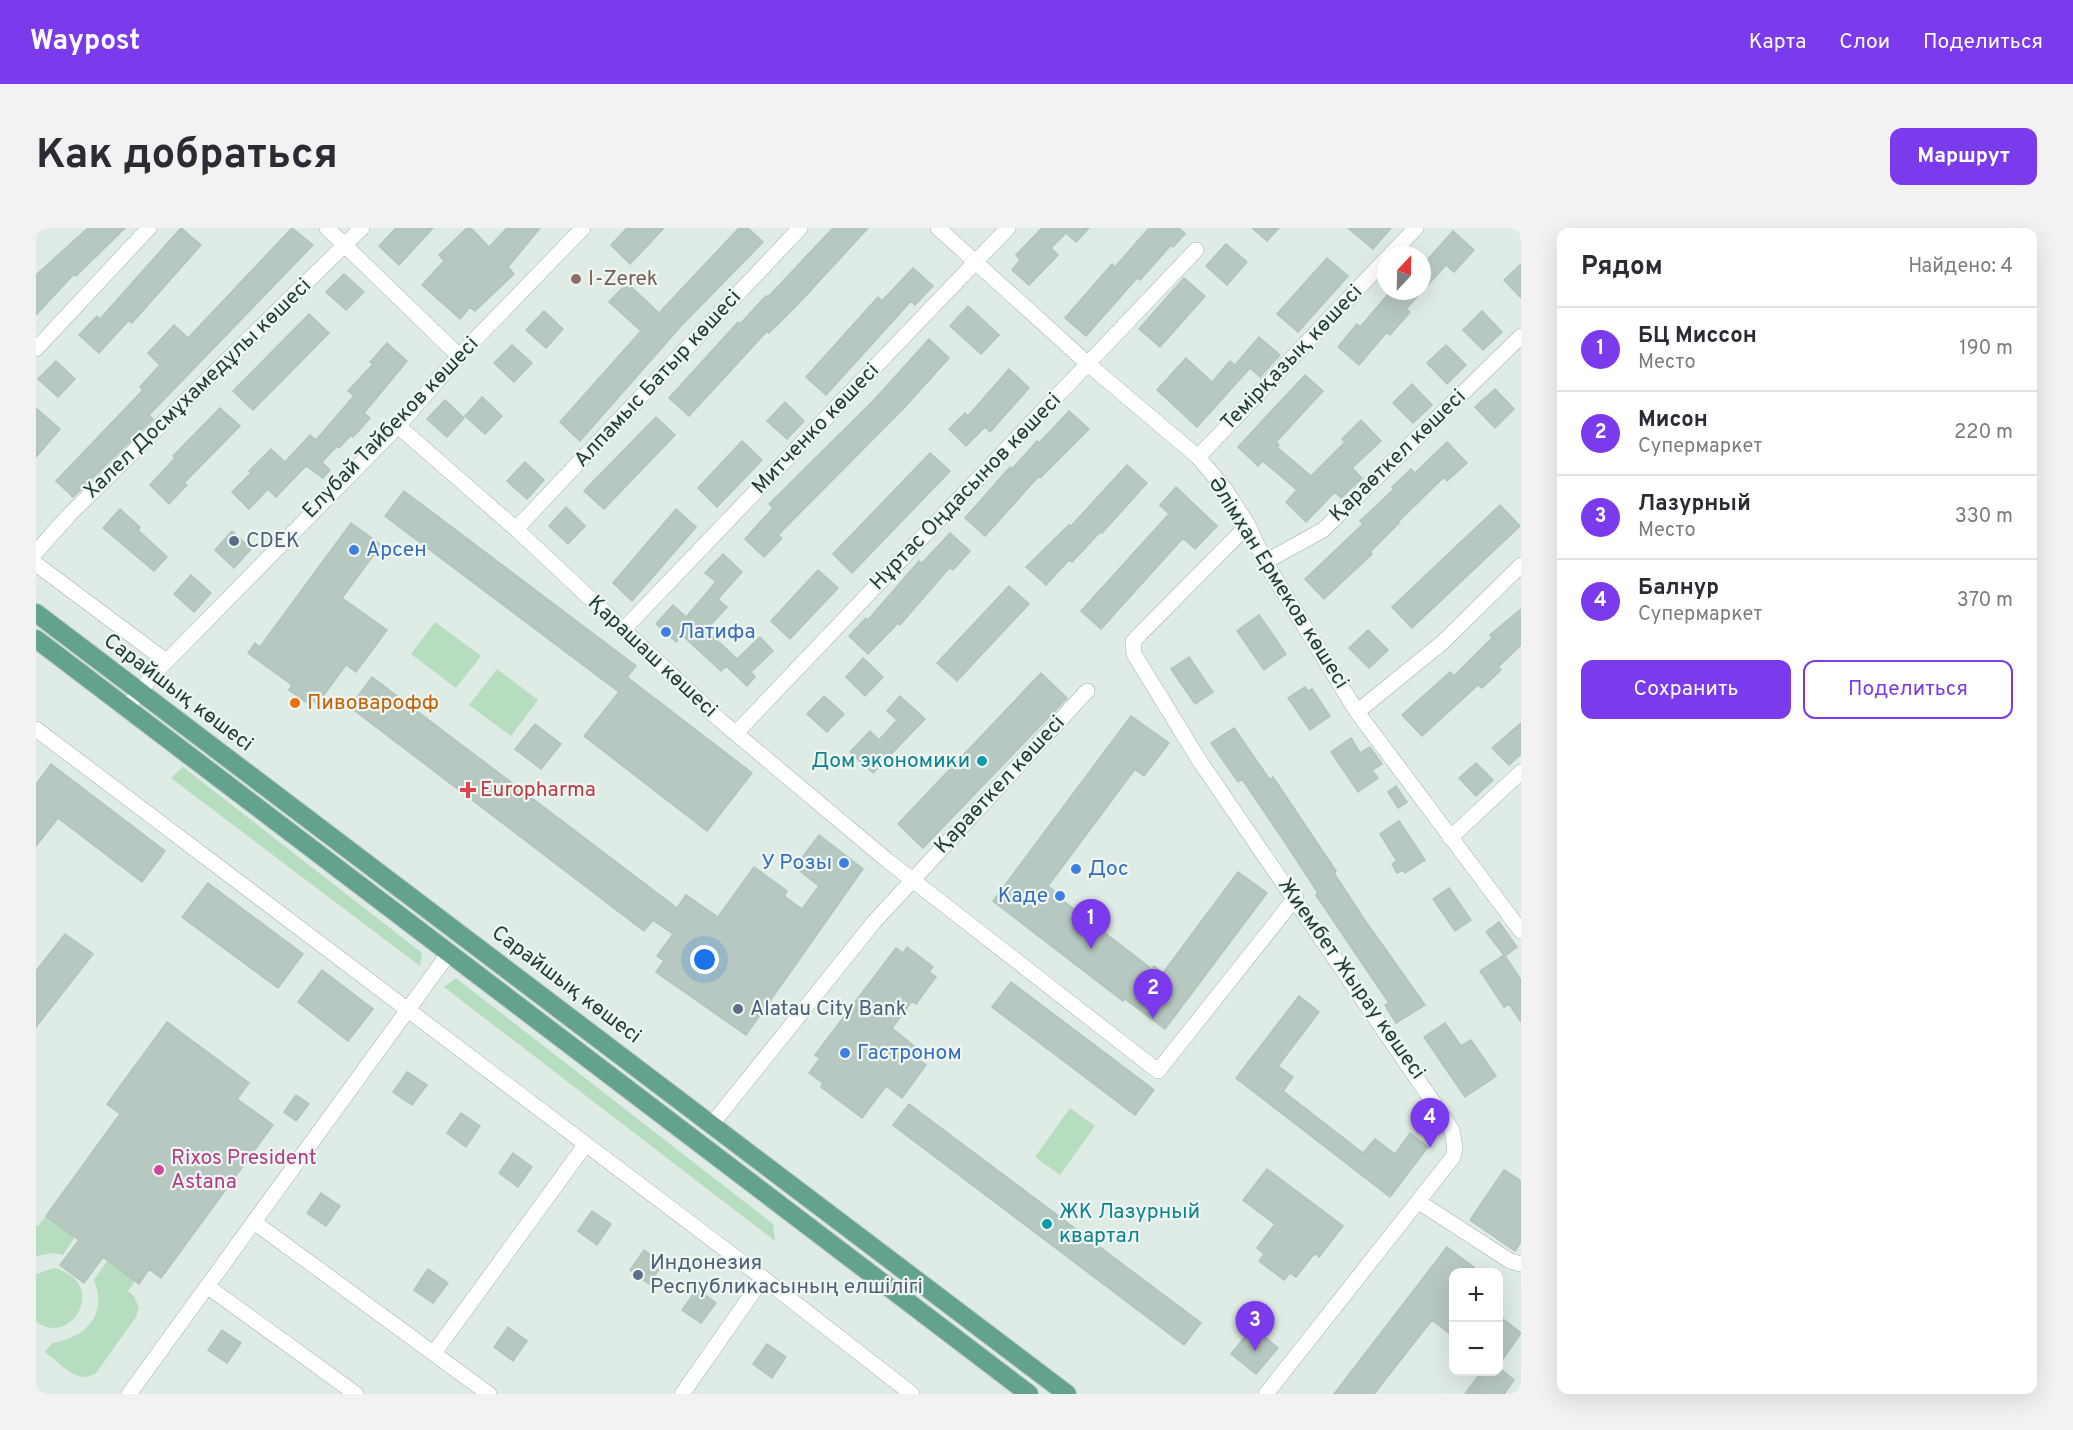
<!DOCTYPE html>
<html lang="ru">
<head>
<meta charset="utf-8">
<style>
	:root { --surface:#fff; --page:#f2f2f3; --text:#2b2b33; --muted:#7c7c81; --line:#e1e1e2; --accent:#7c3aed }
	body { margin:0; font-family:Overpass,sans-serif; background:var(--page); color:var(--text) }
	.controls { position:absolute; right:18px; bottom:18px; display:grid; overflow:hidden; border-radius:12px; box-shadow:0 6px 24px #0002 }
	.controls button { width:54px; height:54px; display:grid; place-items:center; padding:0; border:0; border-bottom:2px solid var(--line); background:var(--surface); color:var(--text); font:30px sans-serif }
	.compass { position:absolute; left:1341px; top:18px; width:54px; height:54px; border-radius:50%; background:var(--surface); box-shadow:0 6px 24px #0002; rotate:22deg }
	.you { position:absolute; left:669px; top:732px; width:21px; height:21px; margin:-15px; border:4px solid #fff; border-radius:50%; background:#1a73e8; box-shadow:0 0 0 9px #1a73e833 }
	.badge { display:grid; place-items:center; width:39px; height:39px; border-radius:50%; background:var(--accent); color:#fff; font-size:20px; font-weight:700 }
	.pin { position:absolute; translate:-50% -50px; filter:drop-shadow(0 2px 3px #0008) }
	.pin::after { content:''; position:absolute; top:32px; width:21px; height:18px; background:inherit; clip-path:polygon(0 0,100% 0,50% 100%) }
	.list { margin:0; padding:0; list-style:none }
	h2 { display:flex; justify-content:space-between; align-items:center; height:78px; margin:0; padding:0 24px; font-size:26px }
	h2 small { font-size:20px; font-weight:400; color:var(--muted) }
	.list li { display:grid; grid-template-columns:39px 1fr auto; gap:18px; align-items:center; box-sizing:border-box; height:84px; padding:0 24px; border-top:2px solid var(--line) }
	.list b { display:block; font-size:22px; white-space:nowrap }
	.list p { margin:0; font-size:20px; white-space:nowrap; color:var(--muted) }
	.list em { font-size:20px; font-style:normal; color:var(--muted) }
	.actions { display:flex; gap:12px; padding:18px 24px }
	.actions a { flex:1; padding:14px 0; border:2px solid var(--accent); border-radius:12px; text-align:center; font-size:21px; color:var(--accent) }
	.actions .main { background:var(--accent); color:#fff }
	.map { position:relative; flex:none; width:1485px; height:1166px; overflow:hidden; border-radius:12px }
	header { display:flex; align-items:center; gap:36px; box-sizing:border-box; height:84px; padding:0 30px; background:var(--accent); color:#fff }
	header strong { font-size:28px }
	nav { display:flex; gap:33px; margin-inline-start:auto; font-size:21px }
	.intro { display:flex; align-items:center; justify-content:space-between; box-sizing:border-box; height:144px; padding:0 36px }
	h1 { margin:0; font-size:42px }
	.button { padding:15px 27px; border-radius:12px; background:var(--accent); color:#fff; font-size:21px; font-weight:700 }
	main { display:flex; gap:36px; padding:0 36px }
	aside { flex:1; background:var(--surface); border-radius:12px; box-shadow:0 6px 24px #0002 }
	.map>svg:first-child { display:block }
</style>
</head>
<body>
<header>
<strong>Waypost</strong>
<nav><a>Карта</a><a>Слои</a><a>Поделиться</a></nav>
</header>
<div class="intro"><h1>Как добраться</h1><a class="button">Маршрут</a></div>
<main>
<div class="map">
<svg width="1485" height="1166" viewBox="0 0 1485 1166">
	<rect width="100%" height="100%" fill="#dfebe5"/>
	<path fill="#b6ddbf" d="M399,394L445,428L420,460L375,426Z
		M461,441L502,472L475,508L433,477Z
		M147,539L386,725L384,738L135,550Z
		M420,750L737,996L739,1013L408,759Z
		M1034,880L1059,898L1024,947L999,929Z
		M10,988L39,1009L27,1027L18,1025L0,1028V997L2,998Z
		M71,1033L99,1053L92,1063L98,1068L103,1079L100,1089L60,1145C42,1158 24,1135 9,1124L16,1115C49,1110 72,1087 58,1052Z
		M18,1040C73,1053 37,1120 0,1094V1046Z"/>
	<path fill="#b7c8c0" stroke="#b1c4bb" stroke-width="1.5" d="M52,0H89L40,48L38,46L0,87V47Z
		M145,0L165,17L96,95L93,92L63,125L43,107L61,88L64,91Z
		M256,0L277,17L113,187L117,191L113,195L37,269L20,253L107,162L104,159L124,137L112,125L138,97L152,110Z
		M360,0H397L363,37L343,18Z
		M431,0H435L453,19L471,0H504L472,39L478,46L439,83L434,79L424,91L386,57L408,33L403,27Z
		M591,0H628L594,36L575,17Z
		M703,0H712L727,14L645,98L544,213L524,194L605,103L573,74L591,55L623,85Z
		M797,0H832L765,73L733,105L731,103L653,188L633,170L702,94L704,96L730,68L732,69Z
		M1006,0H1053L1040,14L1030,5L1015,20L1022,27L993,57L976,42L984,32L980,27Z
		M1113,0H1143L1149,6L1137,19L1135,17L1104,52L1101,50L1050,108L1029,90L1076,36L1079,39Z
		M1216,0H1243L1231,13Z
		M1312,0H1355L1337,21Z
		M1417,3L1438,22L1418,44L1410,37L1370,81L1374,84L1354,107L1351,104L1323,137L1302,119L1321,96L1324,99L1355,63H1386V38Z
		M1190,16L1211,34L1191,57L1170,38Z
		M1291,30L1312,48L1262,104L1241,86Z
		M1485,36V70L1468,52Z
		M877,40L897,58L879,77L875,73L790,167L770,149L842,69L846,73Z
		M308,46L328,64L310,82L290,64Z
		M1148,50L1169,68L1124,119L1103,101Z
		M932,78L963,107L945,126L914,98Z
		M508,83L527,101L510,120L490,102Z
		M1446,83L1466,104L1447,122L1427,102Z
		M273,86L293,105L217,182L197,163Z
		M1223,109L1244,127L1224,149L1214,140L1161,199L1121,162L1150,130L1176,154L1194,133L1199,137Z
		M893,111L913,130L868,180L742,307L746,310L728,329L709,311L737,280L733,276L838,172Z
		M351,115L371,133L328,185L334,190L317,209L315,207L303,220L301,218L286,234L294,242L287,250L270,238L240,269L232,261L213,281L196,264L215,245L213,243L235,221L249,234L274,207L280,212L318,168L312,163L337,136L334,134Z
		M476,117L496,135L478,154L458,135Z
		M1410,117L1430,137L1411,156L1391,135Z
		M20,133L39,151L22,169L2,151Z
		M973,141L993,160L954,204L949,199L930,218L913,201L929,185L932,188Z
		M1269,147L1287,163L1240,214L1243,217L1241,219L1275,248L1309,214L1306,211L1325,192L1345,213L1316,240L1326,250L1305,270L1299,264L1270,294L1250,274L1261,262L1227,233L1222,238L1202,219Z
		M1376,156L1396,177L1377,195L1357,175Z
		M1459,161L1478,181L1459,200L1439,179Z
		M446,169L466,188L449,206L429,188Z
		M409,172L428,190L411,209L391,191Z
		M749,174L768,193L751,211L731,193Z
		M0,180L24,201L0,229Z
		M184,180L204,198L148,255L151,257L133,276L114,257L139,230L137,228Z
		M1033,183L1053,201L1004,250L1002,249L949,308L929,290L974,239L976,241L1001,213L1003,215Z
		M620,189L639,207L568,281L548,263Z
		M706,213L726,232L681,279L662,260Z
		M1411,214L1431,235L1411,253L1408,249L1362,294L1363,295L1334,324L1336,326L1288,371L1269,351L1327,296L1324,293L1358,261L1356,259L1375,241L1379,245Z
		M894,225L914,243L816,345L797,326Z
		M489,234L508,252L491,271L471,253Z
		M1091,237L1111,255L1066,305L1064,304L1036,334L1033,332L1010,357L990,339L1033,297L1035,298Z
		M1140,259L1181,298L1159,321L1147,310L1065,401L1045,383L1133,286L1124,277Z
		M368,263L600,438L591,449L716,545L671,603L548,508L583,464L349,288Z
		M1464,277L1484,298L1376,400L1356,379Z
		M530,279L549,298L532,316L513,298Z
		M84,281L104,299L102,302L131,329L118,343L67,300Z
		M640,281L660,299L596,373L577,355Z
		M315,295L345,317L306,370L351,402L320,444L310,437L281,476L274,471L271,475L253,462L256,457L212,425L219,415L224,419Z
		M196,303L215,321L198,340L179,322Z
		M914,305L934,323L917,342L914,339L864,397L862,395L832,426L813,408L830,390L832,392L883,333L886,335Z
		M687,326L706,344L682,371L691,379L670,402L701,431L724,409L737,423L715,444L719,449L711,458L690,438L685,443L646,407L640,414L620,396L637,377L650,389L680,354L669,345Z
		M782,342L802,360L754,411L735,393Z
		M155,347L175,365L158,384L138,366Z
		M973,358L993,376L921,453L901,435Z
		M1485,381V417L1462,439L1465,442L1446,460L1442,457L1386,508L1366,487L1414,444L1418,448L1456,410L1454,407Z
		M1223,387L1250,426L1228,442L1201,403Z
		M1332,402L1352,422L1333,440L1313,420Z
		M1153,429L1177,464L1159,476L1135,441Z
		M827,430L847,449L829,468L810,449Z
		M1005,445L1031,470L887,620L862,596Z
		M336,449L641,680L650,667L682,689L718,639L751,663L748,668L766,681L783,658L759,639L783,607L827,641L710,807L620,744L628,733L621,728L637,706L617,692L608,703L314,479Z
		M1269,459L1272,463L1276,461L1294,488L1274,502L1252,470Z
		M788,468L808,486L791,504L771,486Z
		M864,468L889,491L837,545L814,524L834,503L843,512L861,492L851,483Z
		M1095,488L1133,515L1108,548L1099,541L1012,658L1022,666L1021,668L1116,741L1118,738L1127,745L1202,644L1231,665L1129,801L1089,771L1087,773L957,673Z
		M1485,495V526L1473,537L1456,520Z
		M499,496L525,516L505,541L479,521Z
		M1198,500L1234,552L1237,549L1300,643L1298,645L1328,691L1389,777L1360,795L1349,777L1353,775L1280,667L1282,665L1252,619L1206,551L1202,554L1175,515Z
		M1315,510L1324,525L1334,519L1346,536L1336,542L1342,550L1322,564L1295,524Z
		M1440,535L1457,552L1440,568L1423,550Z
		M15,536L129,623L106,654L22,590L0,618V556Z
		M1360,558L1371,574L1362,580L1352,564Z
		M1363,593L1389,632L1369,645L1367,642L1361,645L1356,636L1361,633L1344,606Z
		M172,655L267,726L242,760L146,689Z
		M1413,660L1435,692L1419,703L1397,671Z
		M1463,694L1481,719L1469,728L1485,752V794L1473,776L1468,779L1444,743L1468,727L1450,704Z
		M29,706L57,726L0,799V743Z
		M871,719L897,739L893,744L900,749L880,776L876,773L856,800L888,826L883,832L890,837L866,870L850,858L826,890L785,859L787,855L773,845L784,830L779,827L860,720L867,725Z
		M286,742L337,781L312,813L262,774Z
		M975,754L1118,862L1099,887L956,779Z
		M1263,768L1283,784L1242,838L1257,849L1247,863L1327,925L1339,911L1359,926L1374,905L1392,919L1354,969L1200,850Z
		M131,794L213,855L201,871L237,897L125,1050L113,1041L103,1056L67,1029L48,1055L24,1037L43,1012L10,988L84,886L71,876Z
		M1409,795L1425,818L1435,812L1460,848L1429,869L1388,809Z
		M371,844L391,857L376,877L357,864Z
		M260,867L273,876L260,893L248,884Z
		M873,876L1165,1095L1148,1117L857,897Z
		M425,885L444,898L430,919L411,905Z
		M477,925L496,939L482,959L463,945Z
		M1231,941L1307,998L1283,1029L1279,1025L1260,1049L1254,1045L1248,1052L1223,1033L1228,1026L1221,1020L1239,996L1207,972Z
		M1468,942L1485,953V1014L1479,1023L1434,992Z
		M285,965L304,978L290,998L271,985Z
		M556,983L575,996L561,1017L542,1003Z
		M1411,1019L1444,1044H1418V1109L1396,1092L1338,1166H1298Z
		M608,1022L627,1036L613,1056L594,1042Z
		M392,1041L412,1055L397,1075L378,1062Z
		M661,1061L680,1075L665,1095L646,1082Z
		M1462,1087L1485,1105L1462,1138Z
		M472,1099L491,1113L477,1133L458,1119Z
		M1217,1099L1242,1120L1220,1146L1195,1126Z
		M186,1102L205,1115L191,1135L172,1122Z
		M731,1116L750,1129L736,1150L717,1136Z
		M1446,1143H1467L1478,1152L1468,1166H1429Z"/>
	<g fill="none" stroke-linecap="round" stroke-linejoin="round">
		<defs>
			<path id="minor" d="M291,0L423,128
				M902,0L1052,136L1162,229L1189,261L1212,297L1229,334L1321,484L1485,703
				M1354,27L1380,0
				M0,121L113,0
				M362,198L480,301L685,493L852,633L1122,843L1260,669
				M1162,229L1350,31
				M1212,297L1105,405L1097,414L1098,426L1163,532L1416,902L1419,920L1417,929L1230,1166
				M480,301L764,0
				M0,324L35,285L326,0
				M1229,334L1287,302L1485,108
				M0,336L130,433
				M588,401L972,0
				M91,479L119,445L362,198L423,128L547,0
				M1321,484L1407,414L1485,337
				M0,501L727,1050L876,1166
				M700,505L1160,22
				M1414,610L1485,544
				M676,896L838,694L1051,463
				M1383,974L1474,1033L1485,1036
				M218,994L453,1166
				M171,1058L320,1166
				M398,1125L550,916
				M93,1166L413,725
				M646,1166L727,1050"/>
			<path id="major" d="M0,385L1031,1166
				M0,411L993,1166"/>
		</defs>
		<use href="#minor" stroke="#a2b3ac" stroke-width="16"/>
		<use href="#major" stroke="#c0c8c6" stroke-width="20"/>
		<use href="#minor" stroke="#fff" stroke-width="15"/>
		<use href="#major" stroke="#62a28e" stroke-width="18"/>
	</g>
	<circle fill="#8d6e63" stroke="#eff7f3" stroke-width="2" cx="540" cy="51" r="6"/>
	<g fill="#5c6f8a" stroke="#eff7f3" stroke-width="2">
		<circle cx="198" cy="313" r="6"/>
		<circle cx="702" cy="781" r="6"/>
		<circle cx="602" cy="1047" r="6"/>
	</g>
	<g fill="#3f7fe0" stroke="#eff7f3" stroke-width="2">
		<circle cx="318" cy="322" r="6"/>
		<circle cx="630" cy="404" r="6"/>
		<circle cx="808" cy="635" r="6"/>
		<circle cx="1040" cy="641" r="6"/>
		<circle cx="1024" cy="668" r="6"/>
		<circle cx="809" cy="825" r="6"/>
	</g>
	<circle fill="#e8710a" stroke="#eff7f3" stroke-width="2" cx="259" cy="475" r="6"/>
	<g fill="#0f9aa8" stroke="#eff7f3" stroke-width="2">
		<circle cx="946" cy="533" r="6"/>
		<circle cx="1011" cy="996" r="6"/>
	</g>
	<path fill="#e0444e" stroke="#eff7f3" stroke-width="2" d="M429 553h6v6h6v6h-6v6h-6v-6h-6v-6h6z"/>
	<circle fill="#d1479c" stroke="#eff7f3" stroke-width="2" cx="123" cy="942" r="6"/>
	<g text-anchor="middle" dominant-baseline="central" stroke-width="4.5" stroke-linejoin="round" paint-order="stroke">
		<g font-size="21" fill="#785e54" stroke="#eff7f3" text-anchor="start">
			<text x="552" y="51">I-Zerek</text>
		</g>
		<g font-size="21" fill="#1f3b32" stroke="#eff7f3">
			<text transform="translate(1256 130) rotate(-46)">Темірқазық көшесі</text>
			<text transform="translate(622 151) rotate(-47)">Алпамыс Батыр көшесі</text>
			<text transform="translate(162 161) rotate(-44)">Халел Досмұхамедұлы көшесі</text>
			<text transform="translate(355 200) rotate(-46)">Елубай Тайбеков көшесі</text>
			<text transform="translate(780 201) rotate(-46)">Митченко көшесі</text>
			<text transform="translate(1362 228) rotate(-44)">Қараөткел көшесі</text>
			<text transform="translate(930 264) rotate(-46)">Нұртас Оңдасынов көшесі</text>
			<text transform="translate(1242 355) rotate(58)">Әлімхан Ермеков көшесі</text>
			<text transform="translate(616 429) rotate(43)">Қарашаш көшесі</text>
			<text transform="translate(142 465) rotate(37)">Сарайшық көшесі</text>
			<text transform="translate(964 557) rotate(-47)">Қараөткел көшесі</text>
			<text transform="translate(1315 751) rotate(55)">Жиембет Жырау көшесі</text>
			<text transform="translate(530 757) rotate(37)">Сарайшық көшесі</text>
		</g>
		<g font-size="21" fill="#4e5e75" stroke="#eff7f3" text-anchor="start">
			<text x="210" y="313">CDEK</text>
			<text x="714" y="781">Alatau City Bank</text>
			<text x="614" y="1035">Индонезия<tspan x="614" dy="24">Республикасының елшілігі</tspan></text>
		</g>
		<g font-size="21" fill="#366cbe" stroke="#eff7f3" text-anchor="start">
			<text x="330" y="322">Арсен</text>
			<text x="642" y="404">Латифа</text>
			<text x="796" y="635" text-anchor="end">У Розы</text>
			<text x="1052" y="641">Дос</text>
			<text x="1012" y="668" text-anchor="end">Каде</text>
			<text x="821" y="825">Гастроном</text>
		</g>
		<g font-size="21" fill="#c56008" stroke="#eff7f3" text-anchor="start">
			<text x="271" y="475">Пивоварофф</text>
		</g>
		<g font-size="21" fill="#0d838f" stroke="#eff7f3" text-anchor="end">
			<text x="934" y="533">Дом экономики</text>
			<text x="1023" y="984" text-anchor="start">ЖК Лазурный<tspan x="1023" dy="24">квартал</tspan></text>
		</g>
		<g font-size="21" fill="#be3a42" stroke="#eff7f3" text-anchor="start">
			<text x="444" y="562">Europharma</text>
		</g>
		<g font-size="21" fill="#b23c85" stroke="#eff7f3" text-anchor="start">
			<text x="135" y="930">Rixos President<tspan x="135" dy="24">Astana</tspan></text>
		</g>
	</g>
</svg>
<div class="controls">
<button>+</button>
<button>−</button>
</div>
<svg class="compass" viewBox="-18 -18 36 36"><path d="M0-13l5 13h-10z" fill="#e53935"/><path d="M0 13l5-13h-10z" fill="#7c7c81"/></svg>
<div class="you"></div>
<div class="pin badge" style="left:1055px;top:721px">1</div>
<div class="pin badge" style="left:1117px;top:791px">2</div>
<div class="pin badge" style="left:1219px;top:1123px">3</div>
<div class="pin badge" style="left:1394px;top:920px">4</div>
</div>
<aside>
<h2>Рядом<small>Найдено: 4</small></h2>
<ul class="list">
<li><span class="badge">1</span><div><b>БЦ Миссон</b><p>Место</p></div><em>190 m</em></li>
<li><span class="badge">2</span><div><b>Мисон</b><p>Супермаркет</p></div><em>220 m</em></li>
<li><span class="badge">3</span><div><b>Лазурный</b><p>Место</p></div><em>330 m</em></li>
<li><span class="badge">4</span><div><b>Балнур</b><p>Супермаркет</p></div><em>370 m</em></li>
</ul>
<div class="actions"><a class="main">Сохранить</a><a>Поделиться</a></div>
</aside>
</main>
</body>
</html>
